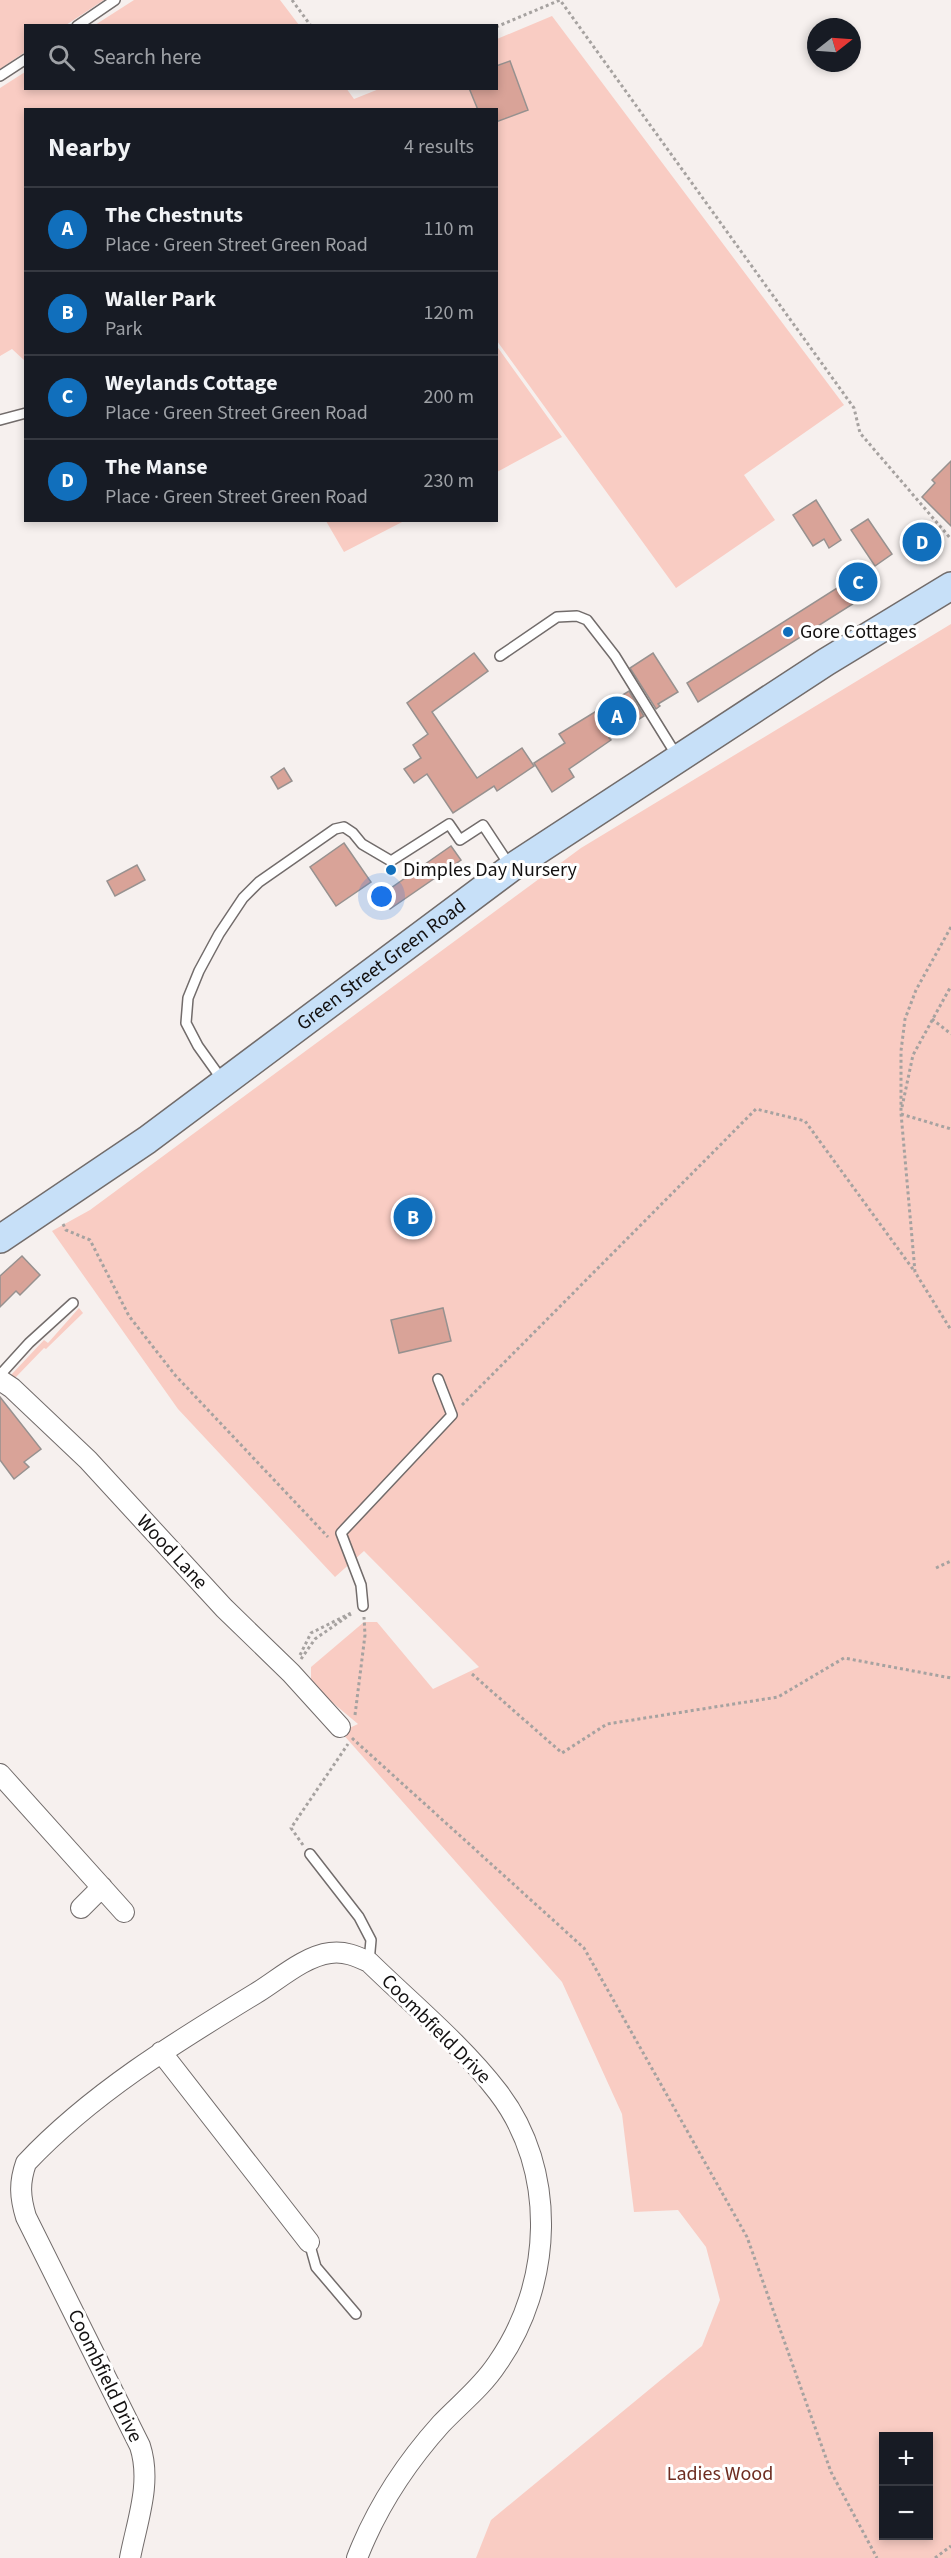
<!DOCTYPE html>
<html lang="en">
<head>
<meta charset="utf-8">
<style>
	:root { --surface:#171b24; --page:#242831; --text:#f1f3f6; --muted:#9ea1a6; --line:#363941; --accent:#116fbc }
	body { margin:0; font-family:"Source Sans 3",sans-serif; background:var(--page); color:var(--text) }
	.controls { position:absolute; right:18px; bottom:18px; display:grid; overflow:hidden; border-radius:0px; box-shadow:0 3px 9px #0003 }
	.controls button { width:54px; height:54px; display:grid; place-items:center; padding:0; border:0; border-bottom:2px solid var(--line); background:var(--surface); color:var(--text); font:30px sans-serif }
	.compass { position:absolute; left:807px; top:18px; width:54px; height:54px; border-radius:50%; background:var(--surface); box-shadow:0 3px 9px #0003; rotate:73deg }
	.you { position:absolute; left:382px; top:897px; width:21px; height:21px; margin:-15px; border:4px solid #fff; border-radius:50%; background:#1a73e8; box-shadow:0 0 0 9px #1a73e833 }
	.badge { display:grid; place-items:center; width:39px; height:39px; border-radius:50%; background:var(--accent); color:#fff; font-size:20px; font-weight:700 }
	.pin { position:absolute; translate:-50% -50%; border:3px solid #fff; box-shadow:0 2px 6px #0006 }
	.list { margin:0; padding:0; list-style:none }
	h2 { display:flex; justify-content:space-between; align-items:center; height:78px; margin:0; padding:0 24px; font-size:26px }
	h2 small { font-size:20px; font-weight:400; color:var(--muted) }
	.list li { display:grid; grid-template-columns:39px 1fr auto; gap:18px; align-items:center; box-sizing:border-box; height:84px; padding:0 24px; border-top:2px solid var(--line) }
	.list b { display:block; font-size:22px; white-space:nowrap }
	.list p { margin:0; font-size:20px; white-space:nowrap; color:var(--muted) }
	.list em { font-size:20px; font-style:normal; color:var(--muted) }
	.icon { flex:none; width:33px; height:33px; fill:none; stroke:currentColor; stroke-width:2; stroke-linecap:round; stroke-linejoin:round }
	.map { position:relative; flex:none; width:951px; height:2558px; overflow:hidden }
	.search { position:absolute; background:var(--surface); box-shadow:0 3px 9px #0003; left:24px; top:24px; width:474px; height:66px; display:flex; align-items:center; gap:15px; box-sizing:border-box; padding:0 21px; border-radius:0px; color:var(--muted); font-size:22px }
	.panel { position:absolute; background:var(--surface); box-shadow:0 3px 9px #0003; left:24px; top:108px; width:474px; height:414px; border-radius:0px }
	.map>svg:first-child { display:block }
</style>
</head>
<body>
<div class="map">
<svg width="951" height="2558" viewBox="0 0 951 2558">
	<rect width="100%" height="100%" fill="#f6f0ee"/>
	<path fill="#f9ccc3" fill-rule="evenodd" d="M0,0H104L66,25L26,26L25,52L0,69Z
		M134,0H280L299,25H95Z
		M552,16L844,405L744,475L775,520L676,588L497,341V122L528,109L510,61L497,66V39Z
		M25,72L26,88H346L354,99L379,89H469L478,109L26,110L25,361L12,349L0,356V88Z
		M496,345L562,437L497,472H496Z
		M326,521H404L344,552Z
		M951,624V2558H476L491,2520L702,2346L720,2300L706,2247L678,2210L634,2212L622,2114L562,1982L341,1732L358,1724L320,1692L311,1681V1667L364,1622H377L433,1689L479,1667L364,1551L335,1577L178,1409L52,1231L90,1210L581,848ZM884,2436H928V2536H884Z
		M79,1308L83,1313L46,1349L44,1348L15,1378L11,1375L44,1340L48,1343Z"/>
	<path fill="#d9a398" stroke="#97918f" stroke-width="1.5" d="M510,61L528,110L496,122V110H478L469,88H496V66Z
		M951,461V526L922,497L935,483L932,480Z
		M816,500L841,540L829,548L824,539L813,546L793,515Z
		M868,519L892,554L875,566L851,530Z
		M924,527L937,546L920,557L907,538Z
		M863,562L878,588L698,702L687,683L842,585L837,577Z
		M474,653L488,671L432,712L477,778L522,748L534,766L497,791L494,786L453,813L427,774L414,783L404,769L421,758L413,745L428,734L407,703Z
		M653,653L678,692L658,704L660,706L656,709L630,668Z
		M629,691L644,716L609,738L611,740L569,769L574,777L552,792L534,763L565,743L559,734Z
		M284,768L292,781L278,789L271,777Z
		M344,843L371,882L336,906L310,867Z
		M451,846L461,860L390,909L381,895Z
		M137,865L145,880L115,896L107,881Z
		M22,1256L40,1275L20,1295L16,1291L0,1307V1276Z
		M443,1308L451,1341L399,1353L391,1320Z
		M0,1397L41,1449L24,1462L29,1467L14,1479L0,1460Z"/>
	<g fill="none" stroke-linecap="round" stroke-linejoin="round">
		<defs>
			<path id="service" d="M77,26L115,0
				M0,76L26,59
				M0,420L26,413
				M500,656L557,617L577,616L587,620L615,656L677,756
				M223,1081L198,1046L186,1023L188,998L199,971L219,934L243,898L259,882L335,829L344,827L353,833L362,844L391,861L449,824L460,840L483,825L510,866
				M0,1375L29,1343L73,1303
				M363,1606L361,1585L341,1533L452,1415L438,1379
				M310,1854L359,1917L371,1940L369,1962
				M309,2242L316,2267L356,2314"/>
			<path id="minor" d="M0,1380L12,1388L88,1460L224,1608L291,1673L340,1727
				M0,1774L124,1912
				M81,1908L102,1887
				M161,2052L309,2242
				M130,2558C137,2521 152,2483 140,2446L26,2217C20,2197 19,2183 26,2163C92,2093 176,2042 258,1992C279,1979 305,1956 330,1953C345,1951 356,1956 369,1962C412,2004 461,2044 498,2092C558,2170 553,2285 497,2364C482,2387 460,2404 441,2424C406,2463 376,2509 357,2558"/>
			<g id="secondary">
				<path id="s1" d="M0,1239L147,1140L511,868L826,662L951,586"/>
			</g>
		</defs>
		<use href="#service" stroke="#726c6b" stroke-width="12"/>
		<use href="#minor" stroke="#726c6b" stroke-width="22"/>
		<use href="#secondary" stroke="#726c6b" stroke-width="30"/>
		<path stroke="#a6a2a0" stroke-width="3" stroke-dasharray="3 3" stroke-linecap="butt" d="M292,0L311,26
			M496,27L560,0L854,408L860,433L951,539
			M951,927L916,990L905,1019L901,1051V1113L915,1272L951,1330
			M932,1019L951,1034
			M902,1107L913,1055L951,986
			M901,1114L951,1129
			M63,1224L66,1230L90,1240L129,1316L175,1375L328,1537
			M462,1405L756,1109L805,1121L915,1272
			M936,1568L951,1561
			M300,1655L311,1633L353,1612
			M301,1659L315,1639L351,1614
			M472,1674L562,1753L607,1724L778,1697L844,1658L951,1678
			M355,1715L365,1635L364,1617
			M352,1738L584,1948L747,2237L831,2472L877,2558
			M303,1845L291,1828L348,1744
			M935,2558L951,2546"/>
		<use href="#service" stroke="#fff" stroke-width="9"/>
		<use href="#minor" stroke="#fff" stroke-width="20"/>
		<use href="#secondary" stroke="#c7e0f8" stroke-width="27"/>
	</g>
	<g fill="#116fbc" stroke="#fff" stroke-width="2">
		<circle cx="788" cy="632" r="6"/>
		<circle cx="391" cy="870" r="6"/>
	</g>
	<g text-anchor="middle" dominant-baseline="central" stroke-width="6" stroke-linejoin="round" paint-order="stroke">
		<g font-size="20" fill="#131111" stroke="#fff" text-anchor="start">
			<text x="800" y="632">Gore Cottages</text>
			<text x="403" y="870">Dimples Day Nursery</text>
		</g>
		<g font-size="20" fill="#131111" stroke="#fff">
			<text stroke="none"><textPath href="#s1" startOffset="470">Green Street Green Road</textPath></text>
			<text transform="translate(172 1552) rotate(47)">Wood Lane</text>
			<text transform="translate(436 2029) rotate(45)">Coombfield Drive</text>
			<text transform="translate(105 2376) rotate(64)">Coombfield Drive</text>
		</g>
		<g font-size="20" fill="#6e2d21" stroke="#fff">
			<text x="720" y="2474">Ladies Wood</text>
		</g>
	</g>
</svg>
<div class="controls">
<button>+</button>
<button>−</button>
</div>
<svg class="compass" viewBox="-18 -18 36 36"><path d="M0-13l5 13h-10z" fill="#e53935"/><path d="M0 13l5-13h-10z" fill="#9ea1a6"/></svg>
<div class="you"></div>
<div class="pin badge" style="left:617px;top:716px">A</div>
<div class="pin badge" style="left:413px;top:1217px">B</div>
<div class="pin badge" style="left:858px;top:582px">C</div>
<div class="pin badge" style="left:922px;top:542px">D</div>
<div class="search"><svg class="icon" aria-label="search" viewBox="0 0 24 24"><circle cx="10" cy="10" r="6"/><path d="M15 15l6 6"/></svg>Search here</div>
<section class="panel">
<h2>Nearby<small>4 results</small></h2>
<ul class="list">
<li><span class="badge">A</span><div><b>The Chestnuts</b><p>Place · Green Street Green Road</p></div><em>110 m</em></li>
<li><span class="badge">B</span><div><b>Waller Park</b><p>Park</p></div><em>120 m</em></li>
<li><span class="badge">C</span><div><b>Weylands Cottage</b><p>Place · Green Street Green Road</p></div><em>200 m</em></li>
<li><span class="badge">D</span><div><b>The Manse</b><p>Place · Green Street Green Road</p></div><em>230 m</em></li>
</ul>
</section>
</div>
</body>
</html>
